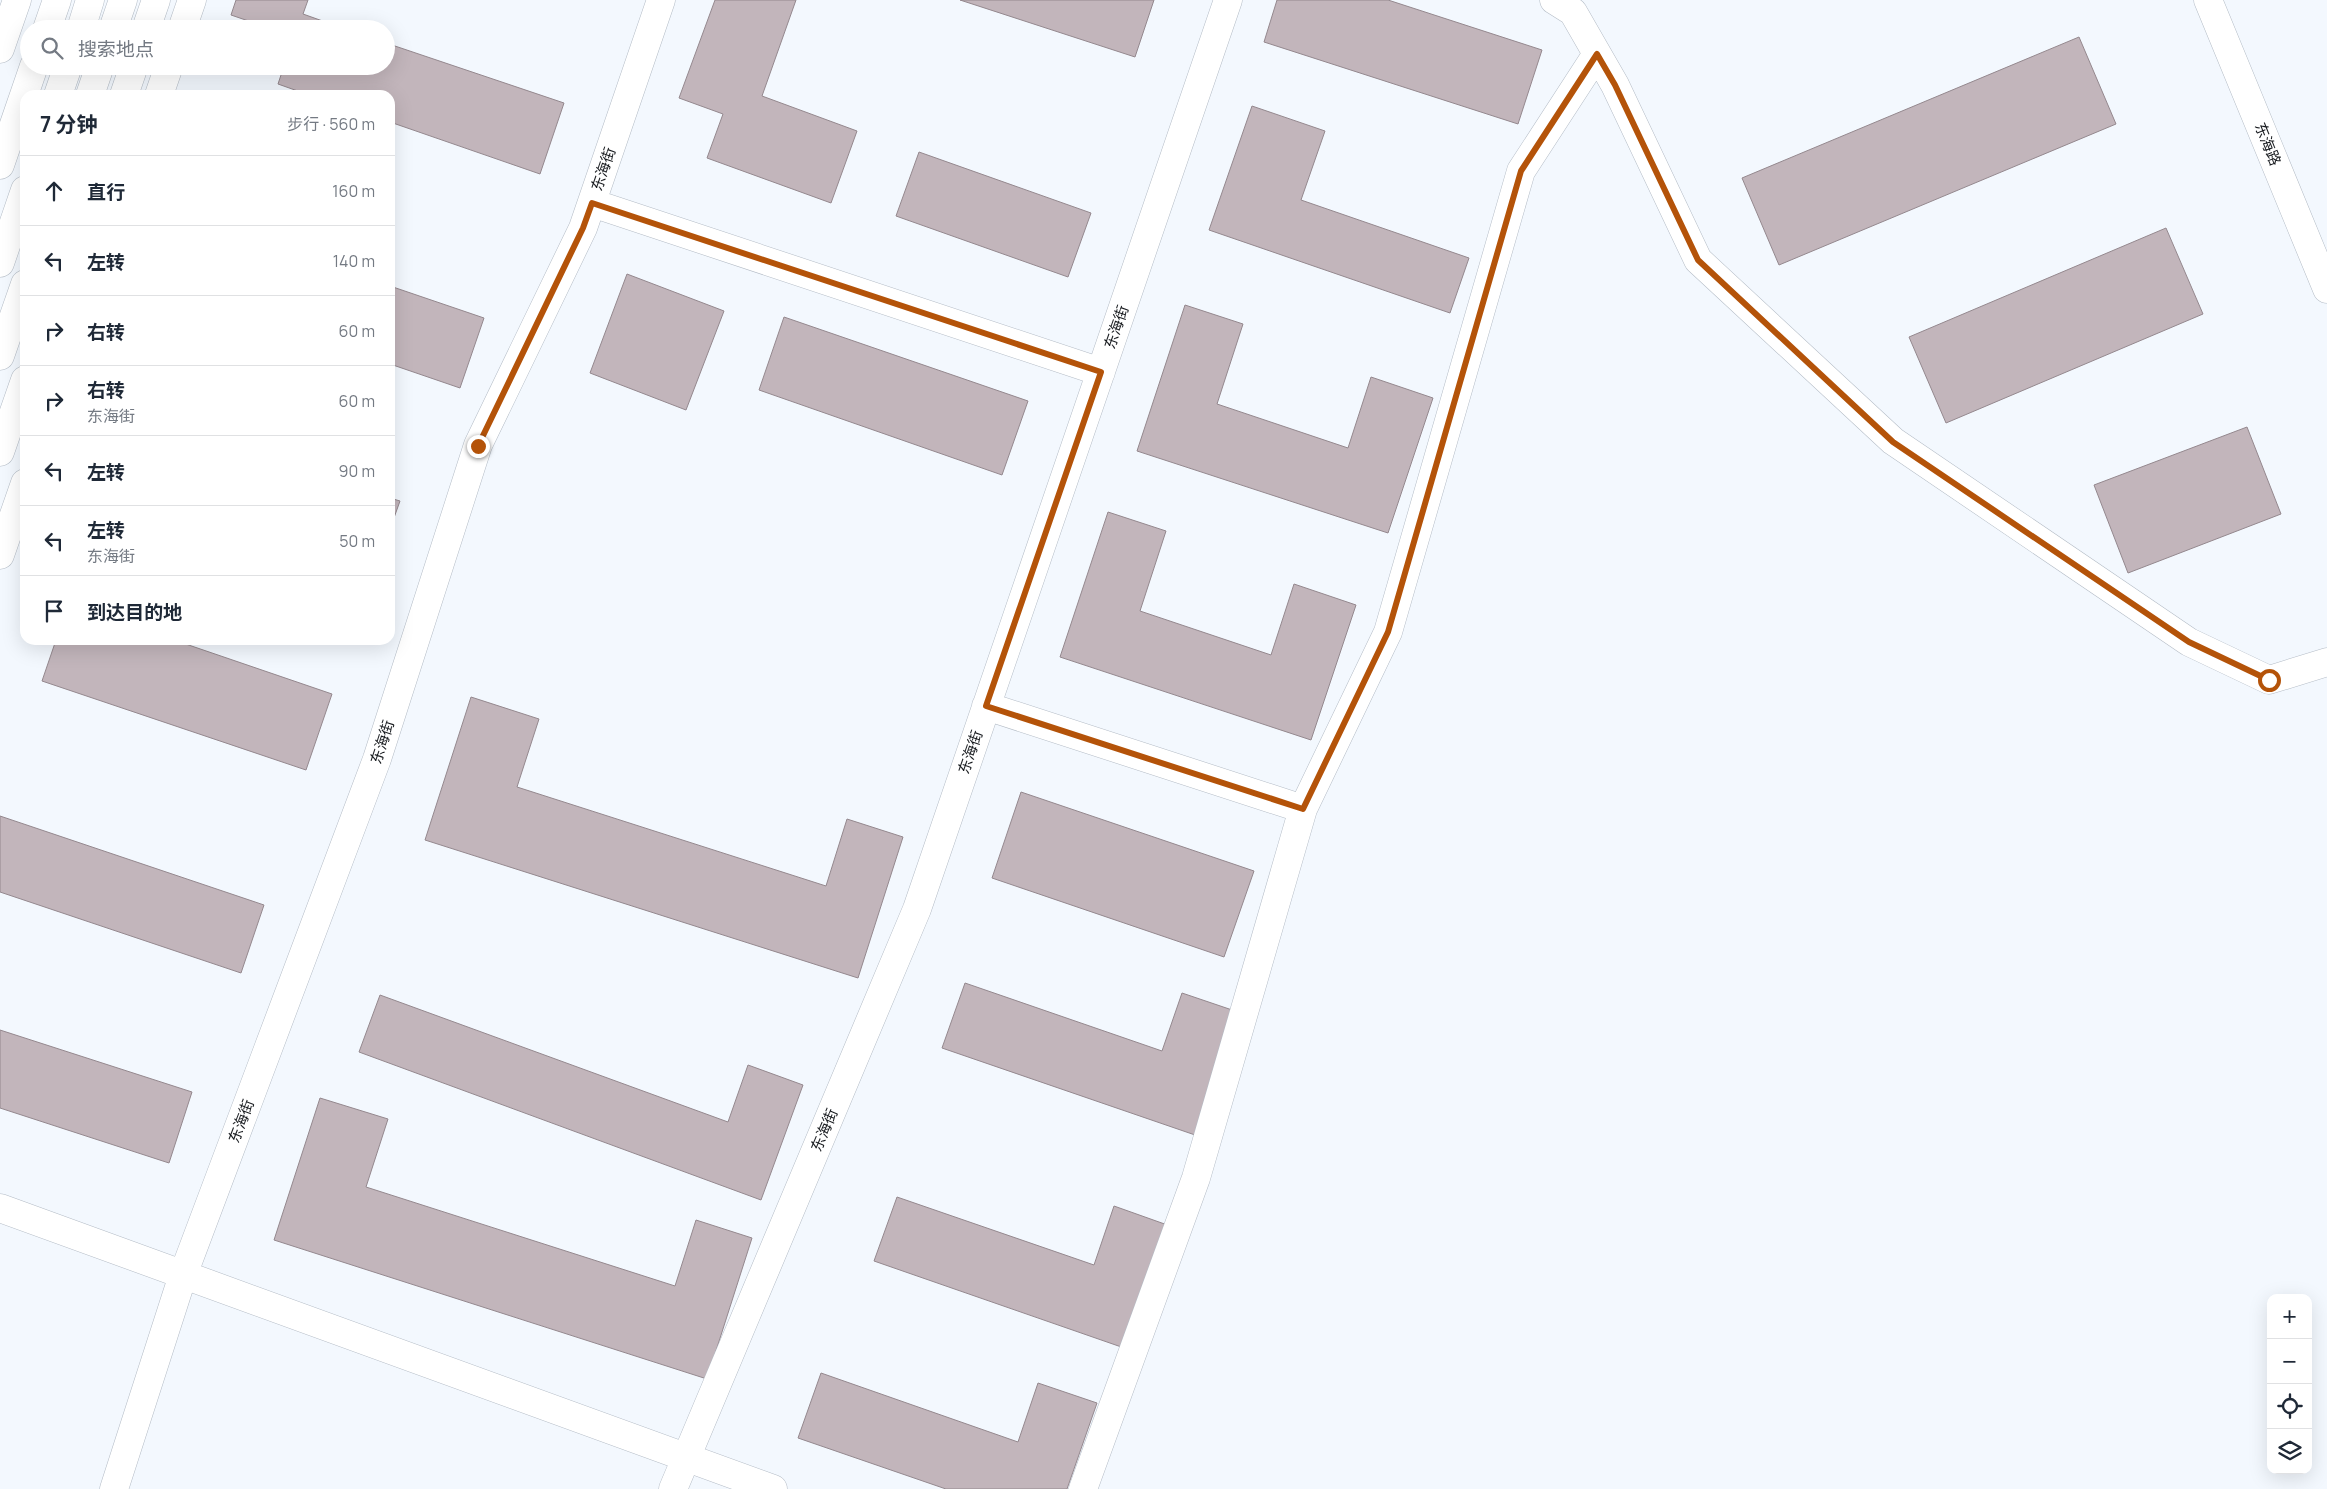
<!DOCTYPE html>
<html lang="zh">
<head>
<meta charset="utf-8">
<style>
	:root { --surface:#fff; --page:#f2f2f3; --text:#1f2937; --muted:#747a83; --line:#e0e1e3 }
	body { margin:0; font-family:Manrope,"Noto Sans SC",sans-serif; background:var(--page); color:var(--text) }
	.controls { position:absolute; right:15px; bottom:15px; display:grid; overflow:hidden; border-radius:10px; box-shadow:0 5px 20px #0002 }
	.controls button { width:45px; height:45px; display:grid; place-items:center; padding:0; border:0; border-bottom:1px solid var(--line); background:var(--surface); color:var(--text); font:25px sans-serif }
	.stop { position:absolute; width:15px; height:15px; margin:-11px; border:4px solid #b45309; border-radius:50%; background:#fff }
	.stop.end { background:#b45309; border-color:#fff; box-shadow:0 1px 5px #0008 }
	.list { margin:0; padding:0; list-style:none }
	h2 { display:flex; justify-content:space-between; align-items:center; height:65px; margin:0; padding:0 20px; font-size:21px }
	h2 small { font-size:16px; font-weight:400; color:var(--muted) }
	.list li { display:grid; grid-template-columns:32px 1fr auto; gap:15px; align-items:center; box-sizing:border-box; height:70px; padding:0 20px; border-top:1px solid var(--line) }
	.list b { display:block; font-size:19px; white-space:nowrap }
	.list p { margin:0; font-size:16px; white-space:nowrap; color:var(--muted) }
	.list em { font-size:16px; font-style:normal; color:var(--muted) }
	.icon { flex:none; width:28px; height:28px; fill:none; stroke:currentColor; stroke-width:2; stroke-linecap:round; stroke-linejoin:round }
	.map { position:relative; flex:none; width:2327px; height:1489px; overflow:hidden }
	.search { position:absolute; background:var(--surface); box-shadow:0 5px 20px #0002; left:20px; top:20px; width:375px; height:55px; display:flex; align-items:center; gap:12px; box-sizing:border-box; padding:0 18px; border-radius:28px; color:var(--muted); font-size:19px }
	.panel { position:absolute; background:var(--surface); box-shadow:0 5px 20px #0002; left:20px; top:90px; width:375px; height:555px; border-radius:15px }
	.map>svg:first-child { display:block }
</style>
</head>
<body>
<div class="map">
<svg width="2327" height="1489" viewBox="0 0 2327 1489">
	<rect width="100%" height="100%" fill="#f3f8fe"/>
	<path fill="#c2b5bb" stroke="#94888e" d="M236,0H308L303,14L345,29H272L231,15Z
		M715,0H796L762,96L857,131L831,203L707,158L723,114L679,98Z
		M960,0H1154L1135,57Z
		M1277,0H1388L1542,50L1518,124L1264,42Z
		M2079,37L2116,124L1779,265L1742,178Z
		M386,43L564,103L540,174L390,122V95H309L278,84L284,66H386Z
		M1252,106L1325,131L1301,200L1469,258L1450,313L1209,230Z
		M919,152L1091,213L1068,277L896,216Z
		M2166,228L2203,314L1946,423L1909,337Z
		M627,274L724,311L686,410L590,373Z
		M390,286L484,318L460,388L390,364Z
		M1185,305L1243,324L1217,404L1348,448L1371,377L1433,398L1388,533L1137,451Z
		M784,317L1028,401L1002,475L759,390Z
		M2247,427L2281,514L2128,573L2094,485Z
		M390,498L400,501L390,529Z
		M1108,512L1166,531L1140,611L1271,655L1294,584L1356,605L1311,740L1060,657Z
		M56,640H174L332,694L306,770L42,681Z
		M471,697L539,719L517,787L826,886L847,819L903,837L858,978L425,840Z
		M1021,792L1254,871L1224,957L992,878Z
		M0,816L264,905L241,973L0,892Z
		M965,983L1162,1051L1182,993L1241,1013L1198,1136L942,1048Z
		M380,995L728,1122L748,1065L803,1085L761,1200L359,1052Z
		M0,1030L192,1092L169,1163L0,1108Z
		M320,1098L388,1119L366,1187L675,1286L696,1220L752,1238L707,1379L274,1240Z
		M897,1197L1094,1265L1114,1206L1173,1227L1130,1350L874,1261Z
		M821,1373L1018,1442L1038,1383L1097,1403L1067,1489H946L798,1438Z"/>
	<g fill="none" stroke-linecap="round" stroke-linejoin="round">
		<defs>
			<path id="minor" d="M1554,0L1573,12L1615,85L1698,260L1893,441L2189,642L2269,680L2327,662
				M2208,0L2327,289
				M592,203L1101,372
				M986,706L1303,809
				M0,1208L773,1489
				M114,1489L183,1275L377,759L478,445L583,228L661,0
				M673,1489L917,909L1228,0
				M1083,1489L1196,1178L1303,809L1388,632L1521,171L1597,54"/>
			<path id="major" d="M182,29L192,0
				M0,49L17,0
				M159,95L169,66
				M0,555L25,483"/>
			<path id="highway" d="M47,29L57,0
				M81,29L90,0
				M113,29L123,0
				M146,29L156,0
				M58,95L68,66
				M90,95L100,66
				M124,95L134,66
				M0,165L34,66
				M0,263L25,190
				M0,356L25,284
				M0,452L25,380"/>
		</defs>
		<use href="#minor" stroke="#b4bcc6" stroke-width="29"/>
		<use href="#major" stroke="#b4bcc6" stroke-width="29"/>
		<use href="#highway" stroke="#b4bcc6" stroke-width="29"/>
		<use href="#minor" stroke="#fff" stroke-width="28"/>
		<use href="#major" stroke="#fff" stroke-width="28"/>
		<use href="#highway" stroke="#fff" stroke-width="28"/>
	</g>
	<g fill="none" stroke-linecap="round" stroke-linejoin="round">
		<path stroke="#b45309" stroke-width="6" d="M478,446L583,228L592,203L1101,372L986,706L1303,809L1388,632L1521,171L1597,54L1615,85L1698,260L1893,442L2189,642L2269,680"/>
	</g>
	<g text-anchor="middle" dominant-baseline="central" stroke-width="4" stroke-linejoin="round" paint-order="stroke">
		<g font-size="15" fill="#181b1f" stroke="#fff">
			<text transform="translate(2268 144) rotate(68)">东海路</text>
			<text transform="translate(603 169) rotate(-71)">东海街</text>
			<text transform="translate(1116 327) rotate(-71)">东海街</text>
			<text transform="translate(382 742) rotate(-72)">东海街</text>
			<text transform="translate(970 752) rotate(-71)">东海街</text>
			<text transform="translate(241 1121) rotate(-69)">东海街</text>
			<text transform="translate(824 1130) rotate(-67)">东海街</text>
		</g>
	</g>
</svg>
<div class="controls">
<button>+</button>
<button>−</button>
<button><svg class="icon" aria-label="locate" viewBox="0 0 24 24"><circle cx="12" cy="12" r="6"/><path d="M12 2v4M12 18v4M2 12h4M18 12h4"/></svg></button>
<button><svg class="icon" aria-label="layers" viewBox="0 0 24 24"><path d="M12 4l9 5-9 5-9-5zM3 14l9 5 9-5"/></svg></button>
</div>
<div class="stop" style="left:2269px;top:680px"></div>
<div class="stop end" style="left:478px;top:446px"></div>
<div class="search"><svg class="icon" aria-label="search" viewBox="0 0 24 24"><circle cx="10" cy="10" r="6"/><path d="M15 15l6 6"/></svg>搜索地点</div>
<section class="panel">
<h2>7 分钟<small>步行 · 560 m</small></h2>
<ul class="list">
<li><svg class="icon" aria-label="ahead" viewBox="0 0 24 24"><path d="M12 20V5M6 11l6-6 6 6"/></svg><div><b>直行</b></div><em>160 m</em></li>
<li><svg class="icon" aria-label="left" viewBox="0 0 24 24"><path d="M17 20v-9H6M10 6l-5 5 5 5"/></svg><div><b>左转</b></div><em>140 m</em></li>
<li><svg class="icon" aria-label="right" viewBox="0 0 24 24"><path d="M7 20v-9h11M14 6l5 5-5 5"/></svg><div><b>右转</b></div><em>60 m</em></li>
<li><svg class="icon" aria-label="right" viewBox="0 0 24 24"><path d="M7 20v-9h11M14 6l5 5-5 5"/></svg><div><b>右转</b><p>东海街</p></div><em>60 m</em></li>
<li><svg class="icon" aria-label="left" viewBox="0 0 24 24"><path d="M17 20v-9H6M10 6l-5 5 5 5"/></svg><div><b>左转</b></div><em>90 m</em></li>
<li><svg class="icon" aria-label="left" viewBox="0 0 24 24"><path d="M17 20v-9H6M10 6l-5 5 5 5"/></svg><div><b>左转</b><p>东海街</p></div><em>50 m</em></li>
<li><svg class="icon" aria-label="arrive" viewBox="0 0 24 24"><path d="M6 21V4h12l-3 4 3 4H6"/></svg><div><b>到达目的地</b></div></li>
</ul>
</section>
</div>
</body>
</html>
